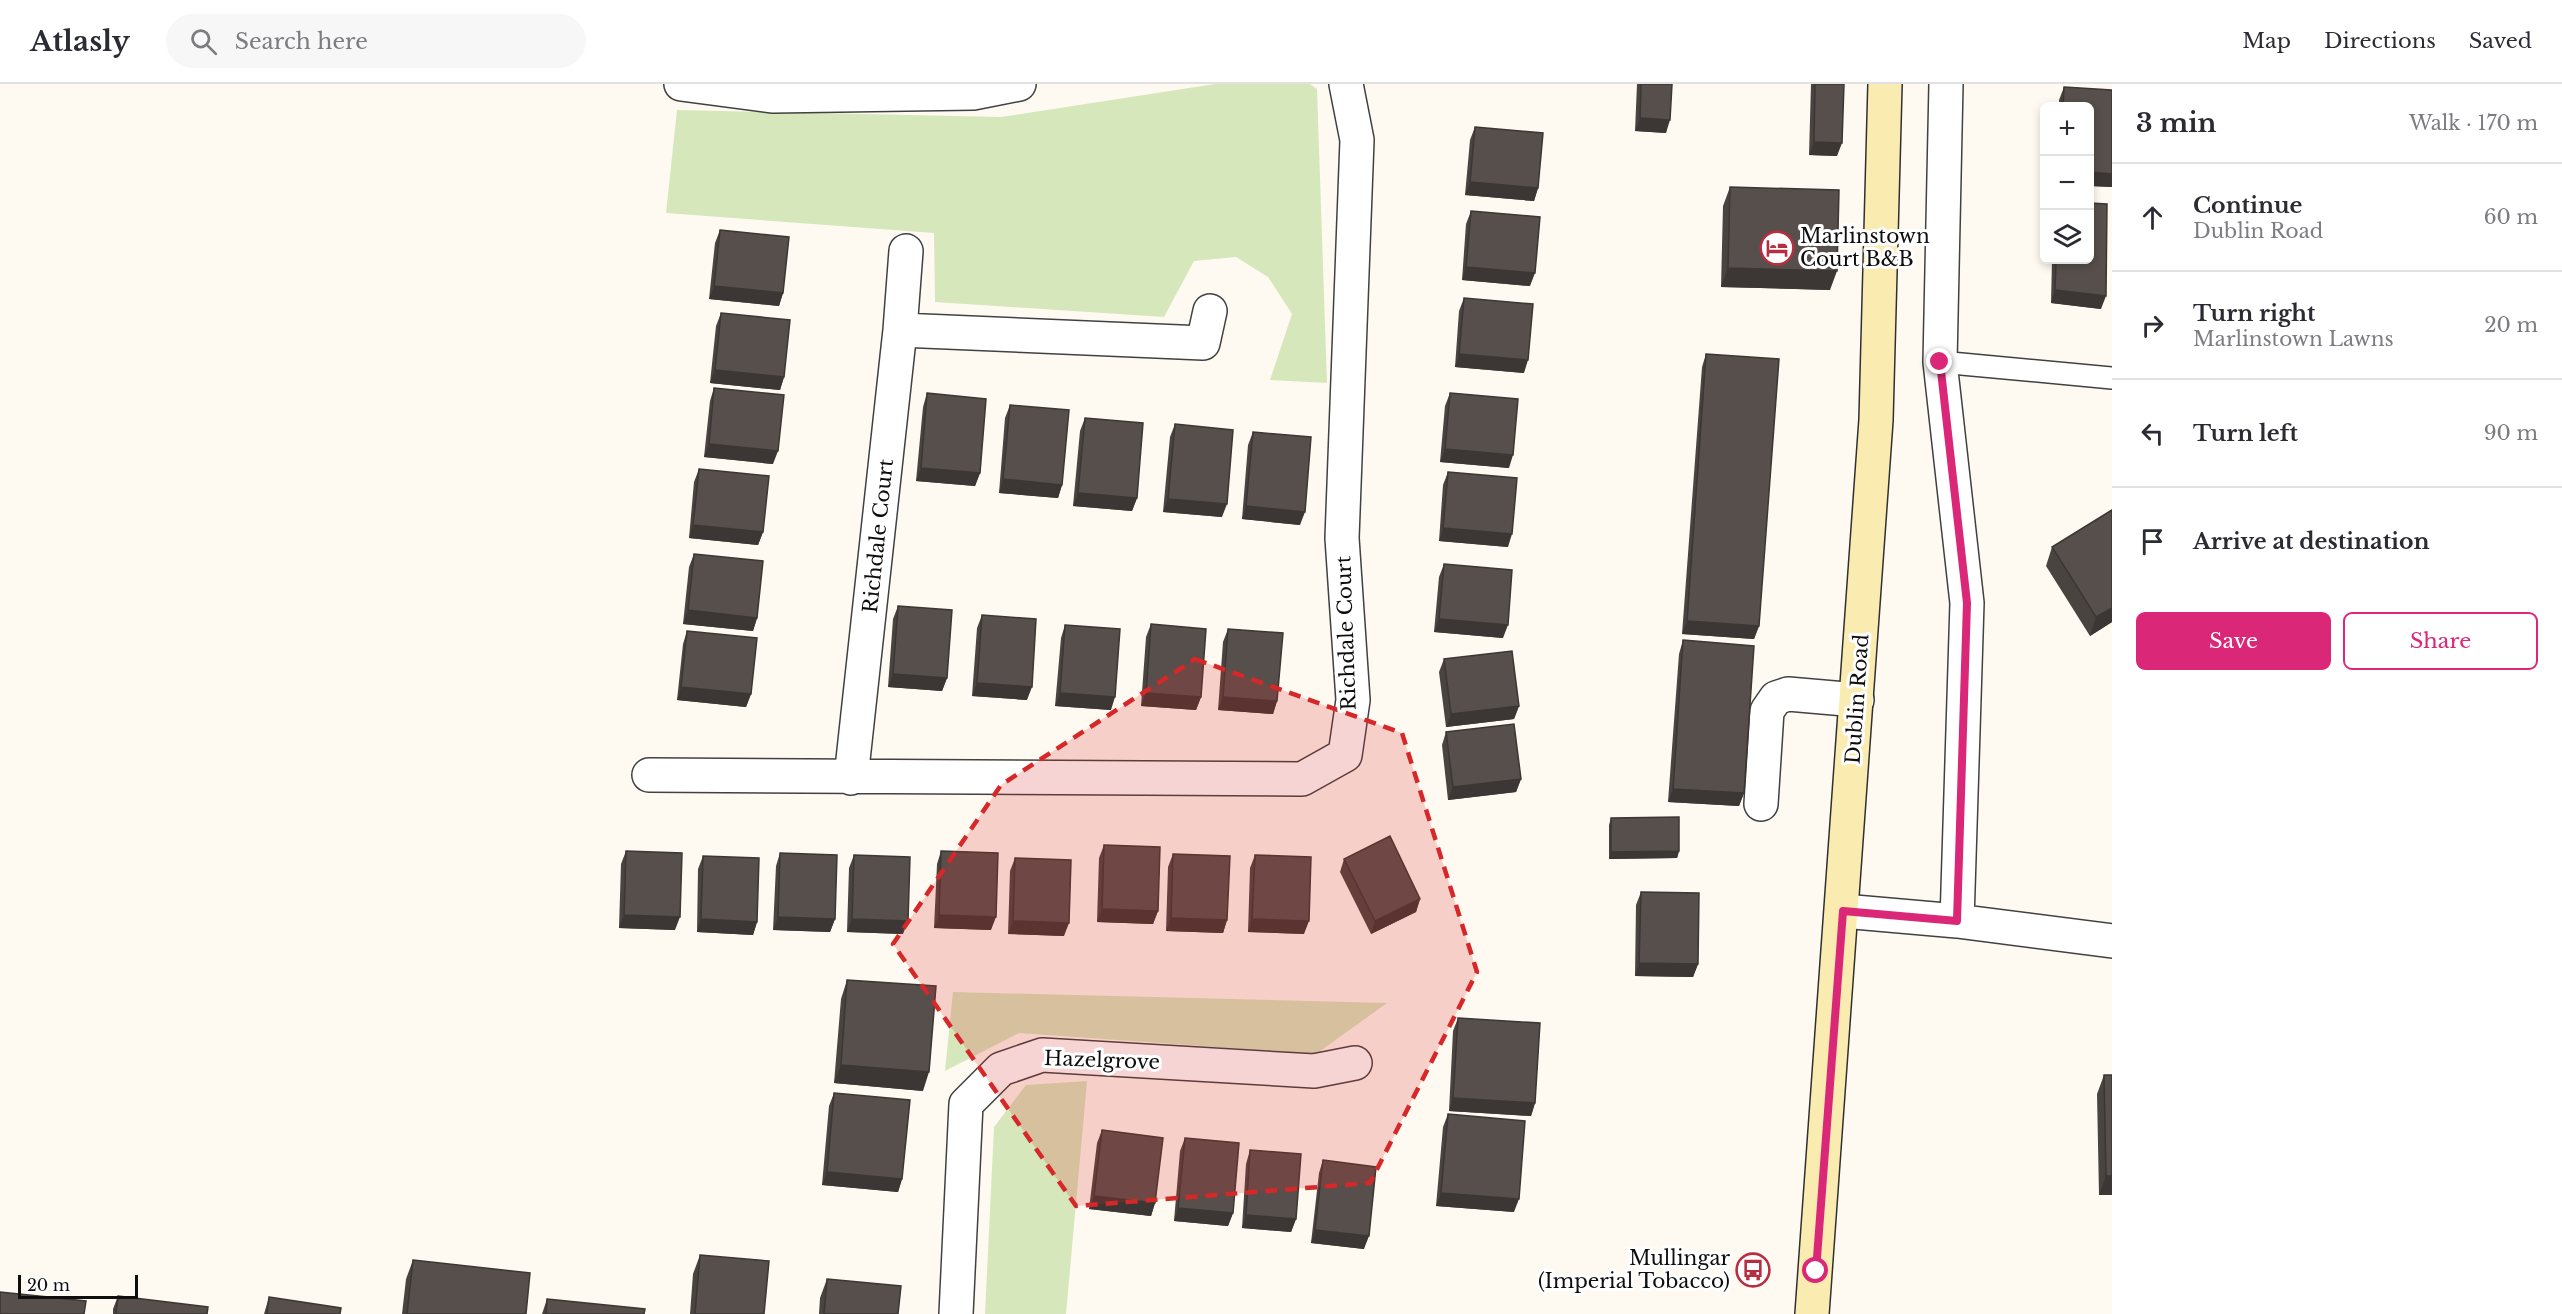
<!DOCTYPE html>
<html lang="en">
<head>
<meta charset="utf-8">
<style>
	:root { --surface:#fff; --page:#f7f7f7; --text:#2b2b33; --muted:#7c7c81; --line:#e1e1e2; --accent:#db2777 }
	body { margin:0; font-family:"Libre Baskerville",serif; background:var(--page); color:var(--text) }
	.controls { position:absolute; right:18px; top:18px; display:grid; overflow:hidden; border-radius:9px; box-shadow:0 3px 9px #0003 }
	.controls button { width:54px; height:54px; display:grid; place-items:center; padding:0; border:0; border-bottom:2px solid var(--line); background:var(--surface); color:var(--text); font:30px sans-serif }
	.scale { position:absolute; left:18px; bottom:15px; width:120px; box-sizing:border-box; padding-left:6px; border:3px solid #0e0e0e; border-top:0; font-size:16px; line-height:21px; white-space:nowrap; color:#0e0e0e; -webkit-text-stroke:4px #fff; paint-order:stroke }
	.stop { position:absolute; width:18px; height:18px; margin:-14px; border:4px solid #db2777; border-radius:50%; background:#fff }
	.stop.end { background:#db2777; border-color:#fff; box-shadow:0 2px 6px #0008 }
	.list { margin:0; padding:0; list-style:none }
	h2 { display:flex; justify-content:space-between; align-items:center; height:78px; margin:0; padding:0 24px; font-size:26px }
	h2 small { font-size:20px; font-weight:400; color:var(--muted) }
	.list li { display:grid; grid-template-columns:39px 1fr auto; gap:18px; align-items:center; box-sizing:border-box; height:108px; padding:0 24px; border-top:2px solid var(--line) }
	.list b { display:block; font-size:22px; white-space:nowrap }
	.list p { margin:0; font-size:20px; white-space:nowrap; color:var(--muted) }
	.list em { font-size:20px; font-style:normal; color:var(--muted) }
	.actions { display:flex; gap:12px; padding:18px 24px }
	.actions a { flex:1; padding:14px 0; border:2px solid var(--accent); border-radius:9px; text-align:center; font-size:21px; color:var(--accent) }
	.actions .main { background:var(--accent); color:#fff }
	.icon { flex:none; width:33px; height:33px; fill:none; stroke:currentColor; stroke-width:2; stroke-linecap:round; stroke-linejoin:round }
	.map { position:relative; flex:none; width:2112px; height:1230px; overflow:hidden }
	header { display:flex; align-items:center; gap:36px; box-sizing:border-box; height:84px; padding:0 30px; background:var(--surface); border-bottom:2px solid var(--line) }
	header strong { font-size:28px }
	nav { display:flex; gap:33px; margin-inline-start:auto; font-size:21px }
	.search { width:420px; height:54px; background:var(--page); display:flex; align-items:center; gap:15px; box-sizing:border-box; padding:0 21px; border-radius:33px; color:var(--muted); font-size:22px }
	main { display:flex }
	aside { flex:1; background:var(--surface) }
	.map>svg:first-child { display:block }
</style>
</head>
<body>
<header>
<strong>Atlasly</strong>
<div class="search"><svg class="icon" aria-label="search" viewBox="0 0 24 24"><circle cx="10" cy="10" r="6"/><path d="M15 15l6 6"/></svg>Search here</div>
<nav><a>Map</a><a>Directions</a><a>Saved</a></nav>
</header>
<main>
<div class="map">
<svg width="2112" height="1230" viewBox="0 0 2112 1230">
	<rect width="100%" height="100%" fill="#fefaf1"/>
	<path fill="#d6e7bc" d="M1215,0H1310L1317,5L1327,299L1270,296L1292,230L1268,193L1236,173L1194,177L1164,233L935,218L934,149L666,129L677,26L1001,33Z
		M953,908L1387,919L1316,970L1019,949L945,987Z
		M1087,997L1066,1230H985L994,1043L1026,1001Z"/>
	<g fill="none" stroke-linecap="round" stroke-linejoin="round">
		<defs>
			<path id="lane" d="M1940,278L2112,294"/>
			<path id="street" d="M681,0L772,12L973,9L1019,0
				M1946,0L1940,278L1967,519L1957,837
				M900,246L906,167
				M649,691L1302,695L1345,671L1353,616L1342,454L1357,56L1346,0
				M851,694L900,246L1203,259L1210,227
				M1761,720L1767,627L1776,614L1788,610L1857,616
				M1843,827L1957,837L2112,857
				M956,1230L966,1020L1001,985L1042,971L1314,987L1355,979"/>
			<path id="secondary" d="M1812,1230L1876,336L1885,0"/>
		</defs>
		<use href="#lane" stroke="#414141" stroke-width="24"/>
		<use href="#street" stroke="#414141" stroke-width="36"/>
		<use href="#secondary" stroke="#303030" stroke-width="36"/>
		<use href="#lane" stroke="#fff" stroke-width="21"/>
		<use href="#street" stroke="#fff" stroke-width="33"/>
		<use href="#secondary" stroke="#faebb0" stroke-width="33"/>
	</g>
	<path fill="#4a4440" d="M1637,0H1672L1666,49L1635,47Z
		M1811,0H1844L1837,72L1809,71Z
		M2064,3L2112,6V103L2090,102V22H2059V16Z
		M1475,43L1538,104L1534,117L1465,111L1470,56Z
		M1730,103L1830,206L1721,203L1723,122Z
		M1471,127L1530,202L1462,196L1466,140Z
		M720,146L783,209L779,222L709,215L715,159Z
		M2052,176H2090L2101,225L2051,219Z
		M1464,214L1524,289L1455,283L1459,227Z
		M721,229L784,293L780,306L710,299L716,242Z
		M1706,270L1759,542L1754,555L1682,550L1702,283Z
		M714,304L773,380L704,373L710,317Z
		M927,309L980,389L975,402L916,397L923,323Z
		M1450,309L1509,384L1440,378L1445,322Z
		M1010,321L1062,401L1058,414L999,409L1005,334Z
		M1085,334L1137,414L1132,427L1073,422L1080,347Z
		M1175,340L1222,433L1163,428L1170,353Z
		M1253,348L1300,441L1242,435L1248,361Z
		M699,385L763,448L758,461L689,454L694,398Z
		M1448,388L1508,463L1439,457L1443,401Z
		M2112,426V538L2090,552L2046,482L2052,463Z
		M694,470L757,534L753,547L683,540L689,483Z
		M1444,480L1503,554L1434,548L1439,493Z
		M898,522L947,594L942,607L888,603L893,535Z
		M982,531L1027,616L972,612L977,544Z
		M1151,540L1201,613L1196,626L1141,622L1146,553Z
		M1065,541L1111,626L1055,622L1061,554Z
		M1228,545L1277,617L1273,630L1218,626L1223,558Z
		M687,547L751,610L746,623L677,616L683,560Z
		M1683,556L1744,709L1739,722L1668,718L1679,570Z
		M1444,575L1519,622L1514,635L1446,643L1439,588Z
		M1446,648L1521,695L1516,708L1448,716L1442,661Z
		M1611,734L1679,767L1677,774L1609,775V741Z
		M1104,761L1158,827L1153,840L1097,838L1099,774Z
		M626,767L675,846L619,844L621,780Z
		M941,767L991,846L934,844L937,780Z
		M780,769L835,835L830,848L773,846L776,782Z
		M1173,770L1227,836L1223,849L1166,847L1168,783Z
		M854,771L903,850L847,848L849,784Z
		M1255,771L1304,850L1248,848L1250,784Z
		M703,772L757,838L753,851L697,848L698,785Z
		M1015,774L1064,852L1008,850L1010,787Z
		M1344,775L1420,815L1416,828L1371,850L1340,788Z
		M1641,808L1698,880L1693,893L1635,892L1636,821Z
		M847,896L923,1007L834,999L841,915Z
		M1458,934L1535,1019L1531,1032L1449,1027L1453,947Z
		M2104,991H2112V1111H2099L2097,1010Z
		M834,1009L902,1095L898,1108L822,1101L829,1022Z
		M1448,1030L1514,1128L1436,1122L1443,1043Z
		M1102,1046L1155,1119L1151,1132L1089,1125L1097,1059Z
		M1185,1054L1233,1129L1228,1142L1174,1137L1180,1067Z
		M1250,1066L1296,1135L1291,1148L1242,1144L1246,1080Z
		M1323,1076L1364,1165L1311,1159L1319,1089Z
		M700,1171L764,1230H690L693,1190Z
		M413,1176L526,1230H402L406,1195Z
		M827,1195L898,1230H819L820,1214Z
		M118,1212L207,1230H113V1225Z
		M269,1213L340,1230H264Z
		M547,1215L644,1230H542Z"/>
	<path fill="#3c3734" d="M1640,34L1670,36L1666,49L1635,47Z
		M1814,58L1842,59L1837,72L1809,71Z
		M2090,88L2112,90V103L2090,102Z
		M1470,98L1538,104L1534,117L1465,111Z
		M1466,183L1535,189L1530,202L1462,196Z
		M1728,184L1837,187L1830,206L1721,203Z
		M714,202L783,209L779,222L709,215Z
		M2055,206L2106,212L2101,225L2051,219Z
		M1459,270L1528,276L1524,289L1455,283Z
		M715,286L784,293L780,306L710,299Z
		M709,360L778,367L773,380L704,373Z
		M1445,365L1513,371L1509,384L1440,378Z
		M921,384L980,389L975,402L916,397Z
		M1003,395L1062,401L1058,414L999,409Z
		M1078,409L1137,414L1132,427L1073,422Z
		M1168,415L1227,420L1222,433L1163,428Z
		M1246,422L1305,428L1300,441L1242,435Z
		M693,441L763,448L758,461L689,454Z
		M1443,444L1512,450L1508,463L1439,457Z
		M2112,524V538L2090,552L2096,533Z
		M688,526L757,534L753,547L683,540Z
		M1439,535L1508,541L1503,554L1434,548Z
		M1687,537L1759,542L1754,555L1682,550Z
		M893,590L947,594L942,607L888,603Z
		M977,599L1032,603L1027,616L972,612Z
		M681,603L751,610L746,623L677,616Z
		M1060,609L1115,613L1111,626L1055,622Z
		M1146,609L1201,613L1196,626L1141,622Z
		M1223,613L1277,617L1273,630L1218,626Z
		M1519,622L1514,635L1446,643L1451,630Z
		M1521,695L1516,708L1448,716L1453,703Z
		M1673,705L1744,709L1739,722L1668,718Z
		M1679,767L1677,774L1609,775L1611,768Z
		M1420,815L1416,828L1371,850L1375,837Z
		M1102,825L1158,827L1153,840L1097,838Z
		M624,831L680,833L675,846L619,844Z
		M939,831L996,833L991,846L934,844Z
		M778,833L835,835L830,848L773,846Z
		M1171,834L1227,836L1223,849L1166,847Z
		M701,835L757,838L753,851L697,848Z
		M852,835L908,837L903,850L847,848Z
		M1252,835L1309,837L1304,850L1248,848Z
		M1013,837L1069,839L1064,852L1008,850Z
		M1639,879L1698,880L1693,893L1635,892Z
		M841,981L929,988L923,1007L834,999Z
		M1453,1014L1535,1019L1531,1032L1449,1027Z
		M827,1088L902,1095L898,1108L822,1101Z
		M2106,1092H2112V1111H2099Z
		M1441,1109L1519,1115L1514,1128L1436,1122Z
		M1094,1112L1155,1119L1151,1132L1089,1125Z
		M1178,1124L1233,1129L1228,1142L1174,1137Z
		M1246,1131L1296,1135L1291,1148L1242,1144Z
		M1315,1146L1369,1152L1364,1165L1311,1159Z"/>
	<path fill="#564f4b" stroke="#3c3734" stroke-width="1.5" d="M1641,0H1672L1670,36L1640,34Z
		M1815,0H1844L1842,59L1814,58Z
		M2064,3L2112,6V90L2090,88V22H2063Z
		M1475,43L1543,49L1538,104L1470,98Z
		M1730,103L1839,106L1837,187L1728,184Z
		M2090,119L2107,120L2106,212L2055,206L2056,176H2090Z
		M1471,127L1540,133L1535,189L1466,183Z
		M720,146L789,153L783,209L714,202Z
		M1464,214L1533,220L1528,276L1459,270Z
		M721,229L790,236L784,293L715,286Z
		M1706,270L1779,275L1759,542L1687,537Z
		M714,304L784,311L778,367L709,360Z
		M927,309L986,315L980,389L921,384Z
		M1450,309L1518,315L1513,371L1445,365Z
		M1010,321L1069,326L1062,401L1003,395Z
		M1085,334L1143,339L1137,414L1078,409Z
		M1175,340L1233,346L1227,420L1168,415Z
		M1253,348L1311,353L1305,428L1246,422Z
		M699,385L769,392L763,448L693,441Z
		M1448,388L1517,394L1512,450L1443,444Z
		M2112,426V524L2096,533L2052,463Z
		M694,470L763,477L757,534L688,526Z
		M1444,480L1512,486L1508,541L1439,535Z
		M898,522L952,526L947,594L893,590Z
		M982,531L1036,535L1032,603L977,599Z
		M1151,540L1206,545L1201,613L1146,609Z
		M1065,541L1120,545L1115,613L1060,609Z
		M1228,545L1283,549L1277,617L1223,613Z
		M687,547L757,554L751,610L681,603Z
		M1683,556L1754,562L1744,709L1673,705Z
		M1512,567L1519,622L1451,630L1444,575Z
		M1514,640L1521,695L1453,703L1446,648Z
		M1679,733V767L1611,768V734Z
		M1390,752L1420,815L1375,837L1344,775Z
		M1104,761L1160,763L1158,827L1102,825Z
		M626,767L682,769L680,833L624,831Z
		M941,767L998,769L996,833L939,831Z
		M780,769L837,771L835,835L778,833Z
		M1173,770L1230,772L1227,836L1171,834Z
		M854,771L910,773L908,837L852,835Z
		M1255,771L1311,773L1309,837L1252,835Z
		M703,772L759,774L757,838L701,835Z
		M1015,774L1071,776L1069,839L1013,837Z
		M1641,808L1699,809L1698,880L1639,879Z
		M847,896L936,902L929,988L841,981Z
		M1458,934L1540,939L1535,1019L1453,1014Z
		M2104,991H2112V1092H2106Z
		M834,1009L910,1016L902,1095L827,1088Z
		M1448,1030L1525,1037L1519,1115L1441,1109Z
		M1102,1046L1163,1054L1155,1119L1094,1112Z
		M1185,1054L1239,1059L1233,1129L1178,1124Z
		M1250,1066L1301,1070L1296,1135L1246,1131Z
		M1323,1076L1376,1083L1369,1152L1315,1146Z
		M700,1171L769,1177L764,1230H695Z
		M413,1176L530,1189L526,1230H407Z
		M827,1195L901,1202L898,1230H824Z
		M0,1208L86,1217L84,1230H0Z
		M118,1212L208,1223L207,1230H116Z
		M269,1213L341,1224L340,1230H267Z
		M547,1215L645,1225L644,1230H546Z"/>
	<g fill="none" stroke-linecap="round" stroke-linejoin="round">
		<path stroke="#db2777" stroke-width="8" d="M1816,1187L1843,827L1957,837L1967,519L1940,278"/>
	</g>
	<path fill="#d62828" fill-opacity="0.2" stroke="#d62828" stroke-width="4.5" stroke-dasharray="12 8" stroke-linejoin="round" d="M1195,575L1402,649L1477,888L1370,1099L1076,1122L893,860L1001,701Z"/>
	<defs>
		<symbol id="hotel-ring" viewBox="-11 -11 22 22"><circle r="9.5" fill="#fff" stroke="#b62f41" stroke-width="1.5"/><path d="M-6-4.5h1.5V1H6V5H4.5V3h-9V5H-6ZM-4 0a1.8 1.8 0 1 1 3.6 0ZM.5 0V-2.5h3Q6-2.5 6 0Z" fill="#b62f41"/></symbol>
		<symbol id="bus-ring" viewBox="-11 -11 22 22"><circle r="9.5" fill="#fff" stroke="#b62f41" stroke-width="1.5"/><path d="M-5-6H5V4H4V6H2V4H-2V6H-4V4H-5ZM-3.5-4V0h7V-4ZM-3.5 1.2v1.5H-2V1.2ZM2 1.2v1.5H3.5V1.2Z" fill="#b62f41"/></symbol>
	</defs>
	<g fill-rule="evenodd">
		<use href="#hotel-ring" x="1758" y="145" width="38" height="38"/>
		<use href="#bus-ring" x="1734" y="1167" width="38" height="38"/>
	</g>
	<g text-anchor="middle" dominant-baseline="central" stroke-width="6" stroke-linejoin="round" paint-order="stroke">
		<g font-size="20" fill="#0e0e0e" stroke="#fff" text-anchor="start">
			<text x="1800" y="152">Marlinstown<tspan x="1800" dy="23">Court B&amp;B</tspan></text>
			<text x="1730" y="1174" text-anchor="end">Mullingar<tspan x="1730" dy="23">(Imperial Tobacco)</tspan></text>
		</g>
		<g font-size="20" fill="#0e0e0e" stroke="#fff">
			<text transform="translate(878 452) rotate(-84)">Richdale Court</text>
			<text transform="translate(1346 549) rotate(-92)">Richdale Court</text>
			<text transform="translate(1857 615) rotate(-86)">Dublin Road</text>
			<text transform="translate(1102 976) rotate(2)">Hazelgrove</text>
		</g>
	</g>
</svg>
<div class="controls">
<button>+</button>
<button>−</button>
<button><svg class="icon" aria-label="layers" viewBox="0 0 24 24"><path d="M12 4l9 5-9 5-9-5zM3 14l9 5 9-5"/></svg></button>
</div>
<div class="scale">20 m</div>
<div class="stop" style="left:1816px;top:1187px"></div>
<div class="stop end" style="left:1940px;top:278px"></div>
</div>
<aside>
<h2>3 min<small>Walk · 170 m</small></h2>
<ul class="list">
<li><svg class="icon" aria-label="ahead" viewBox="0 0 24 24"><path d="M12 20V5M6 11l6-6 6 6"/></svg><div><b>Continue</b><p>Dublin Road</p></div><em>60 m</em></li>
<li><svg class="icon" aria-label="right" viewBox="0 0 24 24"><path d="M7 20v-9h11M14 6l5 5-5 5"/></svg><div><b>Turn right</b><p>Marlinstown Lawns</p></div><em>20 m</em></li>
<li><svg class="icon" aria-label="left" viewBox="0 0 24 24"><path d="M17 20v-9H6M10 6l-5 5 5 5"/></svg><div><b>Turn left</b></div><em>90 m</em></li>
<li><svg class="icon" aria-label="arrive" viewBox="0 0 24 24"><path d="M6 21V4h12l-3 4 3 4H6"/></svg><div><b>Arrive at destination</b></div></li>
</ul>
<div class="actions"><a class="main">Save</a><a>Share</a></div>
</aside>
</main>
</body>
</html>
